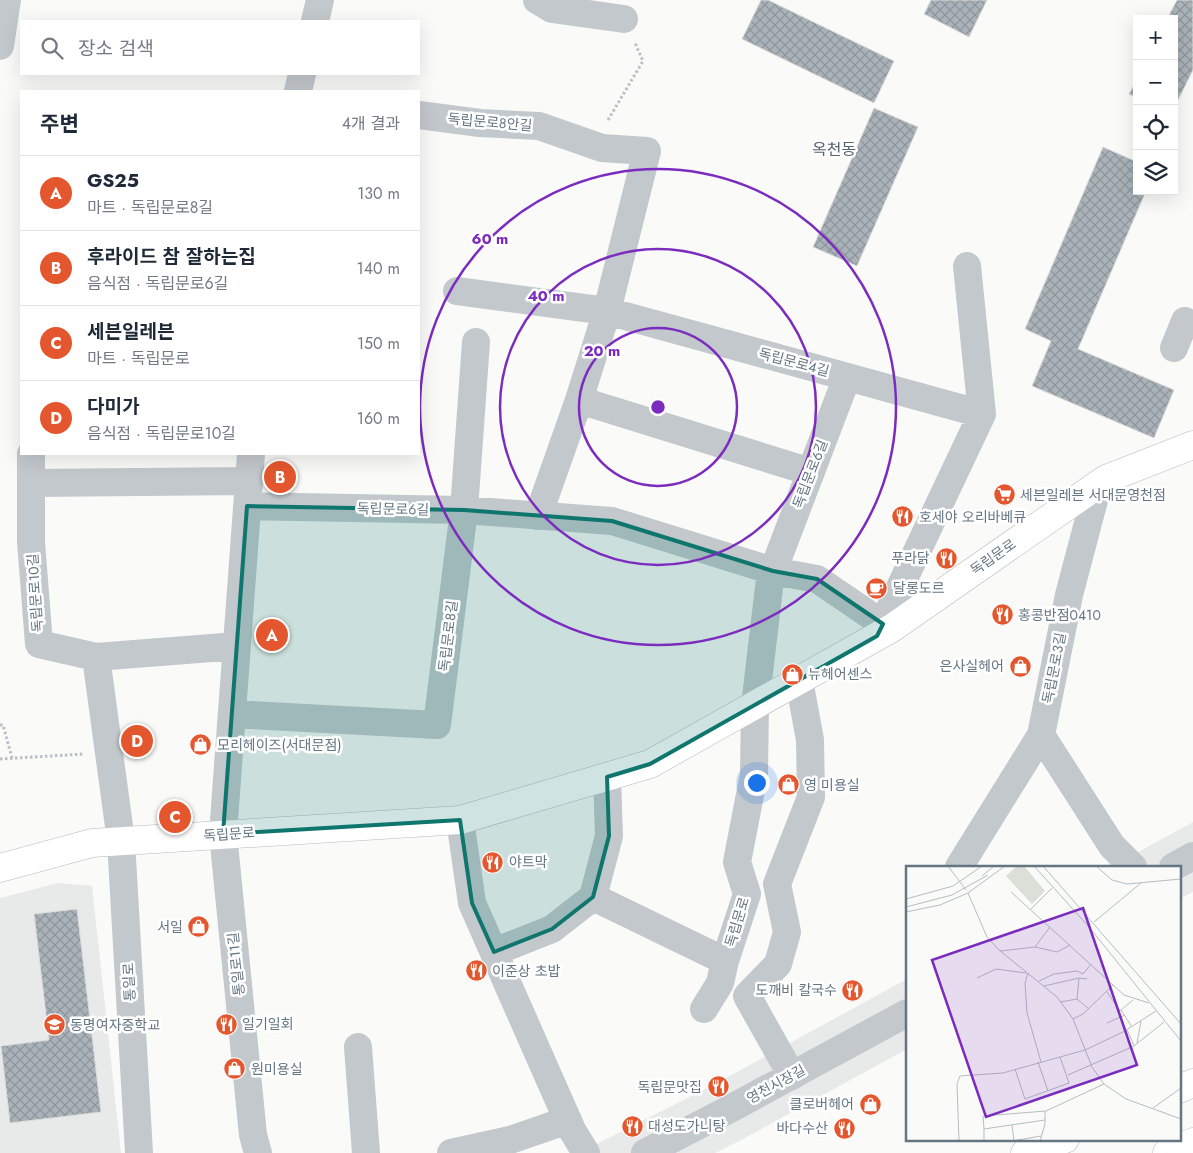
<!DOCTYPE html>
<html lang="ko">
<head>
<meta charset="utf-8">
<style>
	:root { --surface:#fff; --page:#f6f6f7; --text:#1f2937; --muted:#747a83; --line:#e0e1e3; --accent:#e4572e }
	body { margin:0; font-family:Jost,"Noto Sans KR",sans-serif; background:var(--page); color:var(--text) }
	.controls { position:absolute; right:15px; top:15px; display:grid; overflow:hidden; border-radius:0px; box-shadow:0 5px 20px #0002 }
	.controls button { width:45px; height:45px; display:grid; place-items:center; padding:0; border:0; border-bottom:1px solid var(--line); background:var(--surface); color:var(--text); font:25px sans-serif }
	.you { position:absolute; left:756px; top:782px; width:18px; height:18px; margin:-12px; border:4px solid #fff; border-radius:50%; background:#1a73e8; box-shadow:0 0 0 8px #1a73e833 }
	.badge { display:grid; place-items:center; width:32px; height:32px; border-radius:50%; background:var(--accent); color:#fff; font-size:16px; font-weight:700 }
	.pin { position:absolute; translate:-50% -50%; border:2px solid #fff; box-shadow:0 1px 5px #0006 }
	.list { margin:0; padding:0; list-style:none }
	h2 { display:flex; justify-content:space-between; align-items:center; height:65px; margin:0; padding:0 20px; font-size:21px }
	h2 small { font-size:16px; font-weight:400; color:var(--muted) }
	.list li { display:grid; grid-template-columns:32px 1fr auto; gap:15px; align-items:center; box-sizing:border-box; height:75px; padding:0 20px; border-top:1px solid var(--line) }
	.list b { display:block; font-size:19px; white-space:nowrap }
	.list p { margin:0; font-size:16px; white-space:nowrap; color:var(--muted) }
	.list em { font-size:16px; font-style:normal; color:var(--muted) }
	.icon { flex:none; width:28px; height:28px; fill:none; stroke:currentColor; stroke-width:2; stroke-linecap:round; stroke-linejoin:round }
	.map { position:relative; flex:none; width:1193px; height:1153px; overflow:hidden }
	.search { position:absolute; background:var(--surface); box-shadow:0 5px 20px #0002; left:20px; top:20px; width:400px; height:55px; display:flex; align-items:center; gap:12px; box-sizing:border-box; padding:0 18px; border-radius:0px; color:var(--muted); font-size:19px }
	.panel { position:absolute; background:var(--surface); box-shadow:0 5px 20px #0002; left:20px; top:90px; width:400px; height:365px; border-radius:0px }
	.map>svg:first-child { display:block }
</style>
</head>
<body>
<div class="map">
<svg width="1193" height="1153" viewBox="0 0 1193 1153">
	<defs>
		<pattern id="building-cross-hatch" width="8" height="8" patternUnits="userSpaceOnUse" patternTransform="scale(1.25)"><rect width="8" height="8" fill="#aab3b9"/><path d="M0 0l8 8M0 8l8-8" fill="none" stroke="#8e969c"/></pattern>
	</defs>
	<rect width="100%" height="100%" fill="#fafaf8"/>
	<path fill="#e8e9e9" d="M1193,822V892L1179,899V867H1111Z
		M58,883L92,886L121,1153H0V898Z
		M907,979V1049L743,1139L715,1153H579L715,1084Z"/>
	<path fill="url(#building-cross-hatch)" stroke="#dcdcda" d="M761,0H768L894,61L874,103L742,39Z
		M931,0H987L969,37L924,14Z
		M1177,0H1193V70L1174,108V19H1167Z
		M1137,80V98L1129,94Z
		M874,108L918,127L857,266L813,247Z
		M1103,147L1137,162V191H1146L1078,349L1174,390L1154,438L1032,386L1051,341L1025,329Z
		M77,909L101,1112L10,1123L1,1046L49,1040L34,914Z"/>
	<g fill="none" stroke-linecap="round" stroke-linejoin="round">
		<defs>
			<path id="major" d="M0,868L92,843L460,820L650,764L892,628L1106,479L1193,445
				M1179,1089L1193,1083
				M1025,1153L1065,1139
				M1167,1153L1193,1142"/>
		</defs>
		<use href="#major" stroke="#b5babe" stroke-width="29"/>
		<path stroke="#bbbfc2" stroke-width="3" stroke-dasharray="2.5 2.5" stroke-linecap="butt" d="M608,120L643,61L635,43
			M0,725H3L12,758
			M0,759L84,754"/>
		<path stroke="#c3c8cc" stroke-width="28" d="M537,0L552,9L624,19
			M315,21L320,0
			M0,46L7,0
			M298,91L302,74
			M419,115L480,123L539,126L602,148L647,151L607,311L579,400L538,516
			M457,291L607,311L982,414
			M1174,348L1185,321
			M579,400L811,472
			M31,454V542L39,644L96,657L237,646
			M251,454L223,834L253,1135L258,1153
			M31,483L249,481
			M247,506L464,510L612,521L773,571L817,579L883,624
			M877,636L982,414L967,266
			M96,657L121,841L139,1153
			M232,714L437,725L464,510L476,342
			M1041,735L1112,846L1133,867
			M460,820L472,903L572,1130L586,1153
			M959,867L1041,735L1069,595L1098,485
			M1173,867L1193,856
			M593,897L725,961L720,983L704,1009
			M494,952L552,929L593,897L609,836L607,777
			M725,961L747,894L737,862L754,774L755,706L770,579L847,377
			M358,1047L366,1153
			M792,1076L747,996L778,964L787,932L777,884L811,797L810,740L799,680
			M451,1153L510,1140L568,1120
			M645,1153L728,1110L907,1013"/>
		<use href="#major" stroke="#fff" stroke-width="28"/>
	</g>
	<path fill="#0f766e" fill-opacity="0.2" stroke="#0f766e" stroke-width="4" stroke-linejoin="round" d="M247,506L464,510L612,521L773,571L817,579L883,624L877,636L650,764L607,777L609,836L593,897L552,929L494,952L472,903L460,820L223,834Z"/>
	<g fill="none" stroke="#7b2cbf" stroke-width="2.5">
		<circle cx="658" cy="407" r="79"/>
		<circle cx="658" cy="407" r="158"/>
		<circle cx="658" cy="407" r="238"/>
	</g>
	<defs>
		<symbol id="supermarket-disc" viewBox="-11 -11 22 22"><circle r="9.5" fill="#e4572e" stroke="#fff"/><path d="M-6-5.5h2.5l.6 2H6L4.5 2H-2.5L-4.4-4H-6ZM-1.5 3.2a1.3 1.3 0 1 0 .1 0ZM3 3.2a1.3 1.3 0 1 0 .1 0Z" fill="#fff"/></symbol>
		<symbol id="restaurant-disc" viewBox="-11 -11 22 22"><circle r="9.5" fill="#e4572e" stroke="#fff"/><path d="M-5-6h1v4h1v-4h1v4h1v-4h1v5L-1.5 .5V6h-2V.5L-5-1ZM5-6V6H3V1.5H1.5Q1.5-4 5-6Z" fill="#fff"/></symbol>
		<symbol id="cafe-disc" viewBox="-11 -11 22 22"><circle r="9.5" fill="#e4572e" stroke="#fff"/><path d="M-5.5-4.5H6V0H3Q3 3.5 0 3.5H-2.5Q-5.5 3.5-5.5 0ZM3-3.2v2h1.7v-2ZM-6 4.5H4V6H-6Z" fill="#fff"/></symbol>
		<symbol id="shop-disc" viewBox="-11 -11 22 22"><circle r="9.5" fill="#e4572e" stroke="#fff"/><path d="M-5-2.5h2.3a2.7 3.5 0 0 1 5.4 0H5L5.5 6h-11ZM-1.5-2.5h3a1.5 2.3 0 0 0-3 0Z" fill="#fff"/></symbol>
		<symbol id="school-disc" viewBox="-11 -11 22 22"><circle r="9.5" fill="#e4572e" stroke="#fff"/><path d="M0-5L7-2L0 1L-7-2ZM-4 1L0 2.5L4 1V4Q0 6-4 4Z" fill="#fff"/></symbol>
	</defs>
	<g fill-rule="evenodd">
		<use href="#supermarket-disc" x="992" y="482" width="25" height="25"/>
		<use href="#restaurant-disc" x="890" y="504" width="25" height="25"/>
		<use href="#restaurant-disc" x="934" y="546" width="25" height="25"/>
		<use href="#cafe-disc" x="864" y="576" width="25" height="25"/>
		<use href="#restaurant-disc" x="990" y="602" width="25" height="25"/>
		<use href="#shop-disc" x="1008" y="654" width="25" height="25"/>
		<use href="#shop-disc" x="780" y="662" width="25" height="25"/>
		<use href="#shop-disc" x="188" y="732" width="25" height="25"/>
		<use href="#shop-disc" x="776" y="772" width="25" height="25"/>
		<use href="#restaurant-disc" x="480" y="850" width="25" height="25"/>
		<use href="#shop-disc" x="186" y="914" width="25" height="25"/>
		<use href="#restaurant-disc" x="464" y="958" width="25" height="25"/>
		<use href="#restaurant-disc" x="840" y="978" width="25" height="25"/>
		<use href="#restaurant-disc" x="214" y="1012" width="25" height="25"/>
		<use href="#school-disc" x="42" y="1012" width="25" height="25"/>
		<use href="#shop-disc" x="222" y="1056" width="25" height="25"/>
		<use href="#restaurant-disc" x="706" y="1074" width="25" height="25"/>
		<use href="#shop-disc" x="858" y="1092" width="25" height="25"/>
		<use href="#restaurant-disc" x="620" y="1114" width="25" height="25"/>
		<use href="#restaurant-disc" x="832" y="1116" width="25" height="25"/>
	</g>
	<g text-anchor="middle" dominant-baseline="central" stroke-width="5" stroke-linejoin="round" paint-order="stroke">
		<g font-size="14" fill="#657683" stroke="#fff">
			<text transform="translate(490 122) rotate(5)">독립문로8안길</text>
			<text transform="translate(794 362) rotate(15)">독립문로4길</text>
			<text transform="translate(810 474) rotate(-69)">독립문로6길</text>
			<text transform="translate(393 509) rotate(1)">독립문로6길</text>
			<text transform="translate(993 557) rotate(-35)">독립문로</text>
			<text transform="translate(35 593) rotate(-94)">독립문로10길</text>
			<text transform="translate(448 636) rotate(-83)">독립문로8길</text>
			<text transform="translate(1054 668) rotate(-79)">독립문로3길</text>
			<text transform="translate(229 834) rotate(-4)">독립문로</text>
			<text transform="translate(737 922) rotate(-73)">독립문로</text>
			<text transform="translate(236 964) rotate(-96)">통일로11길</text>
			<text transform="translate(129 982) rotate(-93)">통일로</text>
			<text transform="translate(776 1084) rotate(-29)">영천시장길</text>
		</g>
		<g font-size="14" fill="#657683" stroke="#fff" text-anchor="start">
			<text x="1020" y="495">세븐일레븐 서대문영천점</text>
			<text x="919" y="517">호세야 오리바베큐</text>
			<text x="930" y="558" text-anchor="end">푸라닭</text>
			<text x="893" y="588">달롱도르</text>
			<text x="1018" y="615">홍콩반점0410</text>
			<text x="1004" y="666" text-anchor="end">은사실헤어</text>
			<text x="808" y="674">뉴헤어센스</text>
			<text x="217" y="745">모리헤이즈(서대문점)</text>
			<text x="804" y="785">영 미용실</text>
			<text x="509" y="862">야트막</text>
			<text x="183" y="927" text-anchor="end">서일</text>
			<text x="492" y="971">이준상 초밥</text>
			<text x="837" y="990" text-anchor="end">도깨비 칼국수</text>
			<text x="242" y="1024">일기일회</text>
			<text x="70" y="1025">동명여자중학교</text>
			<text x="251" y="1069">원미용실</text>
			<text x="702" y="1087" text-anchor="end">독립문맛집</text>
			<text x="854" y="1104" text-anchor="end">클로버헤어</text>
			<text x="648" y="1126">대성도가니탕</text>
			<text x="828" y="1128" text-anchor="end">바다수산</text>
		</g>
		<g font-size="16" fill="#57646e" stroke="#fff">
			<text x="834" y="149">옥천동</text>
		</g>
	</g>
	<g transform="translate(906 866)">
		<rect width="275" height="275" fill="#fafaf8"/>
		<path d="M111,0L119,1L139,25L126,38L100,10Z" fill="#dadfd7"/>
		<path fill="none" stroke="#b5bdc2" stroke-width="1" d="M42,0L60,24M128,0L183,61L275,175M137,0L275,158M190,0L206,14L221,18L275,13M76,10L88,0M105,26L218,129L243,137M62,27L81,71L93,84L151,131L167,153L186,201L198,218L220,233L275,253M0,33L47,20L76,0M0,41L46,29L82,9M125,43L146,22M0,46L34,39L62,27L99,0M188,56L235,17M129,81L144,61M94,85L129,81L151,86L164,79M122,107L119,117L121,147L135,196M71,112L90,103L120,107M133,115L148,108L171,105L177,108L185,98M138,120L173,112M201,126L214,145L227,134M171,133L173,112L181,113M154,136L171,133L183,143M215,144L226,161M167,153L177,148L207,119M201,157L219,149M221,164L228,179M231,177L235,155M0,186V203M132,196L142,225M109,203L119,233L163,217L154,191M162,209L228,180L258,156M247,242L275,222M106,259L108,275M78,263L77,250L140,245L198,218M53,275L51,218L54,210L97,207L179,184L217,166L250,145M78,275V263L139,254M106,275L135,270M134,275L139,258V245"/>
		<path fill="#7b2cbf" fill-opacity="0.15" stroke="#7b2cbf" stroke-width="2.5" d="M177,42L231,199L80,251L26,94Z"/>
		<rect width="275" height="275" fill="none" stroke="#657683" stroke-width="2.5"/>
	</g>
	<circle cx="658" cy="407" r="8" fill="#7b2cbf" stroke="#fff" stroke-width="2.5"/>
	<g font-size="15" text-anchor="middle" font-weight="bold" fill="#7b2cbf" stroke="#fff" stroke-width="5" stroke-linejoin="round" paint-order="stroke">
		<text x="490" y="244">60 m</text>
		<text x="546" y="301">40 m</text>
		<text x="602" y="356">20 m</text>
	</g>
</svg>
<div class="controls">
<button>+</button>
<button>−</button>
<button><svg class="icon" aria-label="locate" viewBox="0 0 24 24"><circle cx="12" cy="12" r="6"/><path d="M12 2v4M12 18v4M2 12h4M18 12h4"/></svg></button>
<button><svg class="icon" aria-label="layers" viewBox="0 0 24 24"><path d="M12 4l9 5-9 5-9-5zM3 14l9 5 9-5"/></svg></button>
</div>
<div class="you"></div>
<div class="pin badge" style="left:272px;top:635px">A</div>
<div class="pin badge" style="left:280px;top:477px">B</div>
<div class="pin badge" style="left:175px;top:817px">C</div>
<div class="pin badge" style="left:137px;top:741px">D</div>
<div class="search"><svg class="icon" aria-label="search" viewBox="0 0 24 24"><circle cx="10" cy="10" r="6"/><path d="M15 15l6 6"/></svg>장소 검색</div>
<section class="panel">
<h2>주변<small>4개 결과</small></h2>
<ul class="list">
<li><span class="badge">A</span><div><b>GS25</b><p>마트 · 독립문로8길</p></div><em>130 m</em></li>
<li><span class="badge">B</span><div><b>후라이드 참 잘하는집</b><p>음식점 · 독립문로6길</p></div><em>140 m</em></li>
<li><span class="badge">C</span><div><b>세븐일레븐</b><p>마트 · 독립문로</p></div><em>150 m</em></li>
<li><span class="badge">D</span><div><b>다미가</b><p>음식점 · 독립문로10길</p></div><em>160 m</em></li>
</ul>
</section>
</div>
</body>
</html>
